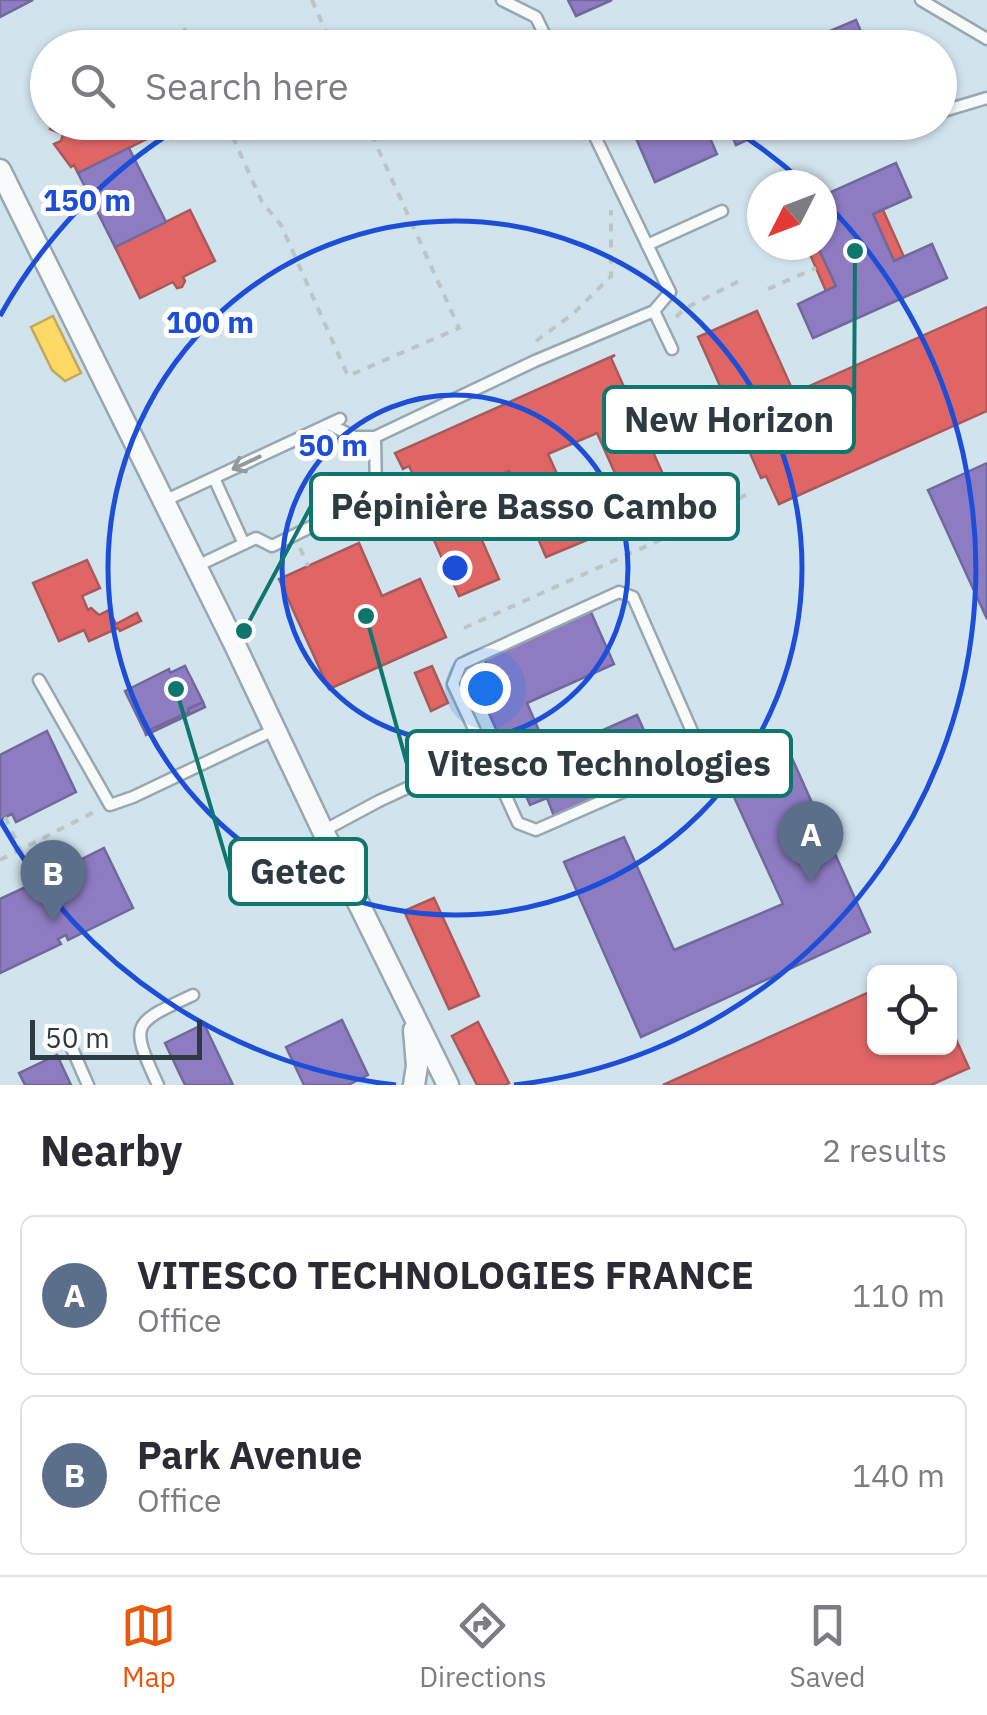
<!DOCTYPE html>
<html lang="en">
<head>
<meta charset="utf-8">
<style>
	:root { --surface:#fff; --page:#f2f2f3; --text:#2b2b33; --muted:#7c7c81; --line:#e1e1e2; --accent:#ea580c }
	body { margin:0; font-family:"IBM Plex Sans",sans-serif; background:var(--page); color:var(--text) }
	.controls { position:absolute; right:30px; bottom:30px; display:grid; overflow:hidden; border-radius:15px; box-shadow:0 2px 8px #0004 }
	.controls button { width:90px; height:90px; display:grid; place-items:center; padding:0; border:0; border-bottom:2px solid var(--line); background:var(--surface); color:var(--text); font:50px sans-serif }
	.compass { position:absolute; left:747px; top:170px; width:90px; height:90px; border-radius:50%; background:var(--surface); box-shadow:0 2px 8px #0004; rotate:228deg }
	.scale { position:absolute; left:30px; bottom:25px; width:172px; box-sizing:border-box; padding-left:10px; border:5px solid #2d3a40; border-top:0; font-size:28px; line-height:35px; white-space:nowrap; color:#2d3a40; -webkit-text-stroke:8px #fff; paint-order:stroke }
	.you { position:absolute; left:485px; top:688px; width:35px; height:35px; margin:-25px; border:8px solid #fff; border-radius:50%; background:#1a73e8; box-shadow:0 0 0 15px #1a73e833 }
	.badge { display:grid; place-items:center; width:65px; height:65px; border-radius:50%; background:var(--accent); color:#fff; font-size:32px; font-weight:700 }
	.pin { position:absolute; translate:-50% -82px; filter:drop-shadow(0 2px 5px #0008) }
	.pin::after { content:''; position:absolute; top:52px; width:35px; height:30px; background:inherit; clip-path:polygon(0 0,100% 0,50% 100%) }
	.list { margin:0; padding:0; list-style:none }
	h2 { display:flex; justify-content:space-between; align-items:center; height:130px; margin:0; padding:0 40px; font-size:42px }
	h2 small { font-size:32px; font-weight:400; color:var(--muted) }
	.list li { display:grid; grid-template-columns:65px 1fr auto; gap:30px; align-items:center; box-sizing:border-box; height:160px; margin:0 20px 20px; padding:0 20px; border:2px solid var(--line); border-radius:15px }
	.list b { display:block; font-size:38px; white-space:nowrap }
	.list p { margin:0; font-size:32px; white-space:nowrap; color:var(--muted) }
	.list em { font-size:32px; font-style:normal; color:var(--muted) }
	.icon { flex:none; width:55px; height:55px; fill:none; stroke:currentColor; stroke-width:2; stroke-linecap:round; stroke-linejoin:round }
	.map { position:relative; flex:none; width:987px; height:1085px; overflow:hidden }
	.search { position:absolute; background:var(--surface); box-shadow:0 2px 8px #0004; left:30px; right:30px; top:30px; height:110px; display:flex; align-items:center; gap:25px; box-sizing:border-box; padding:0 35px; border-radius:55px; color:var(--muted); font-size:38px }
	.sheet { height:490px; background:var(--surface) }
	nav { display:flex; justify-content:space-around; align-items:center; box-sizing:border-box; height:140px; border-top:2px solid var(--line); background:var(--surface); font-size:28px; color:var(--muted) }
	nav a { display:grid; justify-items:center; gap:5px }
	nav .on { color:var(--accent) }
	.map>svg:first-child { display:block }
</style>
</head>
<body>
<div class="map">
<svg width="987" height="1085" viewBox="0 0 987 1085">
	<rect width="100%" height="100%" fill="#d1e3ec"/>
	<path fill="#ffd966" stroke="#c0a95b" stroke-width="2.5" d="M53,316L81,373L65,381L52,370L31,327Z"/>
	<path fill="#e06666" stroke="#aa595b" stroke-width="2.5" d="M52,122H147L153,136L78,173L74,165L71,167L54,144L61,141L63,134L50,129Z
		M190,210L215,261L183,277L185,281L182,287L177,288L173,282L140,298L115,247Z
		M883,210L904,257L894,261L873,214Z
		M806,245H817L836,286L826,291Z
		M987,307V411L779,504L766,476L761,478L735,419Z
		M757,311L794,393L735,419L698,337Z
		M615,355L611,358L675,501L635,518L597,433L548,454L587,540L546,557L509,471L461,493L499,579L459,596L407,480L415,479L409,466L403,469L395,453Z
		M359,543L382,596L420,579L446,637L329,689L279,579Z
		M87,560L100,588L82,596L88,610L91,608L99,615L109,610L116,624L137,613L141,621L120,631L118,628L89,641L84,630L59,641L33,583Z
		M432,666L448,703L431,711L415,673Z
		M434,898L479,996L449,1009L404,911Z
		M874,990V1048H950V1026L969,1068L931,1085H663Z
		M478,1022L509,1083L506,1085H477L452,1036Z"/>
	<path fill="#8e7cc3" stroke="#71689c" stroke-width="2.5" d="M0,0H33L0,17Z
		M568,0H612L576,16Z
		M856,20L868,48H795V46Z
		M629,122H703L717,154L655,182Z
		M726,122H787L736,145Z
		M129,148L166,222L115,247L78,173Z
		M896,163L911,197L873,214L894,261L932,244L947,278L813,338L798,304L836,286L817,245H822V196Z
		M987,463V619L928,490Z
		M590,610L614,664L527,703L549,754L637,715L661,768L554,816L547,798L530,805L507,752L510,751L502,734L499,736L475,682L491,675L484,658Z
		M185,666L203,702L188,709L189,712L145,732L125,691L169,669L170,673Z
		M203,702L205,707L146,735L145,732L189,712L188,709Z
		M47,731L76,792L16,822L12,814L0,820V755Z
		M791,756L870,932L641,1037L564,862L624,837L674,950L783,904L729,786Z
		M104,848L133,908L68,940L66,935L58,939L61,944L0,973V899L28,886L31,894L47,886L44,878Z
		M342,1020L368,1075L348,1085H304L286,1047Z
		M204,1024L233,1085H185L165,1043Z
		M57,1055L71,1085H25L19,1073Z"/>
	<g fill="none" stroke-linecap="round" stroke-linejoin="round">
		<defs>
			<path id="lane" d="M502,0L536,17L551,48
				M921,0L987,39
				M940,112L987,98
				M588,122L670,292L654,311L672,349
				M647,245L722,211
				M329,424L354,437H375L535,361L654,311
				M214,478L244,544
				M164,501L340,419
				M197,566L256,538L272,546L376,495L375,437
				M619,592L633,597L698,745L691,762L536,830L518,823L489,759L478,755L482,746L453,684L461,664Z
				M39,680L110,805L133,797L274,730
				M323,831L379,801L478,755
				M70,1044L88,1085
				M158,1085C129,1022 132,1024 193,995"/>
			<path id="street" d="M0,170L234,643L323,831L448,1085
				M414,1030L417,1066L414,1085"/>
		</defs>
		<use href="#lane" stroke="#99a7ae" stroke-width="15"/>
		<use href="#street" stroke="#99a7ae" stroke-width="25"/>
		<path stroke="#bdc4c6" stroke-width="4" stroke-dasharray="8 8" stroke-linecap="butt" d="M312,0L333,48
			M184,28L192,48
			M226,122L262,202L281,225L348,376L459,328L366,122
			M768,289L816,268
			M676,317L684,309L743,279
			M536,341L574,313L611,276V210
			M300,548L308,566
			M464,628L689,527L749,493
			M5,817L40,890
			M0,860L96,811"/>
		<use href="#lane" stroke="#f8fbfc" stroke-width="10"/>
		<use href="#street" stroke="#f8fbfc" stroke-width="20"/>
	</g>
	<defs><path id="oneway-shaft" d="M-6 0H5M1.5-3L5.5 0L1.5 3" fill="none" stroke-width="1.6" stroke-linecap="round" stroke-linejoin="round" transform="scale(2.5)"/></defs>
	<use stroke="#929a9e" href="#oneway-shaft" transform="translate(246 463) rotate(155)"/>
	<g fill="none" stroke="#1d4ed8" stroke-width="5">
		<circle cx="455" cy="568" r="173"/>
		<circle cx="455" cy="568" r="347"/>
		<path d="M396 1085A520 520 0 0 1 0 820M0 316A520 520 0 0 1 183 125M727 125A520 520 0 0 1 806 185M823 200A520 520 0 0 1 514 1085"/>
	</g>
	<circle cx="455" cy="568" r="15" fill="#1d4ed8" stroke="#fff" stroke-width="5"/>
	<g font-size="30" text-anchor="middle" font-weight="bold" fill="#1d4ed8" stroke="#fff" stroke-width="10" stroke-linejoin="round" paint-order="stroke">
		<text x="87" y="211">150 m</text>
		<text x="210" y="333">100 m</text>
		<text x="333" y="456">50 m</text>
	</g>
	<path fill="none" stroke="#0f766e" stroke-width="4" d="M855 251L854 420M244 631L311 506M366 616L407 764M176 689L230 872"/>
	<g fill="#0f766e" stroke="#fff" stroke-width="4">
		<circle cx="855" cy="251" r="10"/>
		<circle cx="244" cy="631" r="10"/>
		<circle cx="366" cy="616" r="10"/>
		<circle cx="176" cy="689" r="10"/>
	</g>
	<g fill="#fff" stroke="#0f766e" stroke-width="4">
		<rect x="604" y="387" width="250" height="65" rx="10"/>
		<rect x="311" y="474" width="427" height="65" rx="10"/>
		<rect x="407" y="731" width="384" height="65" rx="10"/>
		<rect x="230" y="839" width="136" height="65" rx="10"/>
	</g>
	<g font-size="35" text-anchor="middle" font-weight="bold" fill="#2d3a40">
		<text x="729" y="432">New Horizon</text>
		<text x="524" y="519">Pépinière Basso Cambo</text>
		<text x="599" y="776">Vitesco Technologies</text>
		<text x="298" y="884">Getec</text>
	</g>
</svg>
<div class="controls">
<button><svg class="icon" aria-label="locate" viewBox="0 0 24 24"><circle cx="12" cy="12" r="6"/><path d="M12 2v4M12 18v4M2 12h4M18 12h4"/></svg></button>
</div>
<svg class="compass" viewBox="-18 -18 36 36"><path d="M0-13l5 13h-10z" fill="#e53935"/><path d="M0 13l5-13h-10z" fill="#7c7c81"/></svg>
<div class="scale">50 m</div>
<div class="you"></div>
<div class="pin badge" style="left:811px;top:883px;background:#5c6f8a">A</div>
<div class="pin badge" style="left:53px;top:922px;background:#5c6f8a">B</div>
<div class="search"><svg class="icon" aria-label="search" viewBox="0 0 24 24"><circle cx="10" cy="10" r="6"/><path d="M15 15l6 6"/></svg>Search here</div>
</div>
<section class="sheet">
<h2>Nearby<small>2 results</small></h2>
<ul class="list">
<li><span class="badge" style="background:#5c6f8a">A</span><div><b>VITESCO TECHNOLOGIES FRANCE</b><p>Office</p></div><em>110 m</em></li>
<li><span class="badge" style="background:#5c6f8a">B</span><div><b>Park Avenue</b><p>Office</p></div><em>140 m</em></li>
</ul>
</section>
<nav>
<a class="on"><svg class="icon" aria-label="map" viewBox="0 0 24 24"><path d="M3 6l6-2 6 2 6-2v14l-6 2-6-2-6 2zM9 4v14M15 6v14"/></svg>Map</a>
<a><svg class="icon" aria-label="directions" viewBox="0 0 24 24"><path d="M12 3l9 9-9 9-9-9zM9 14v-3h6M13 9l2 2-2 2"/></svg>Directions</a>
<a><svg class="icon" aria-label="saved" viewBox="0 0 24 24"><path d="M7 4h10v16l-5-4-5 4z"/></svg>Saved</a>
</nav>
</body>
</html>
